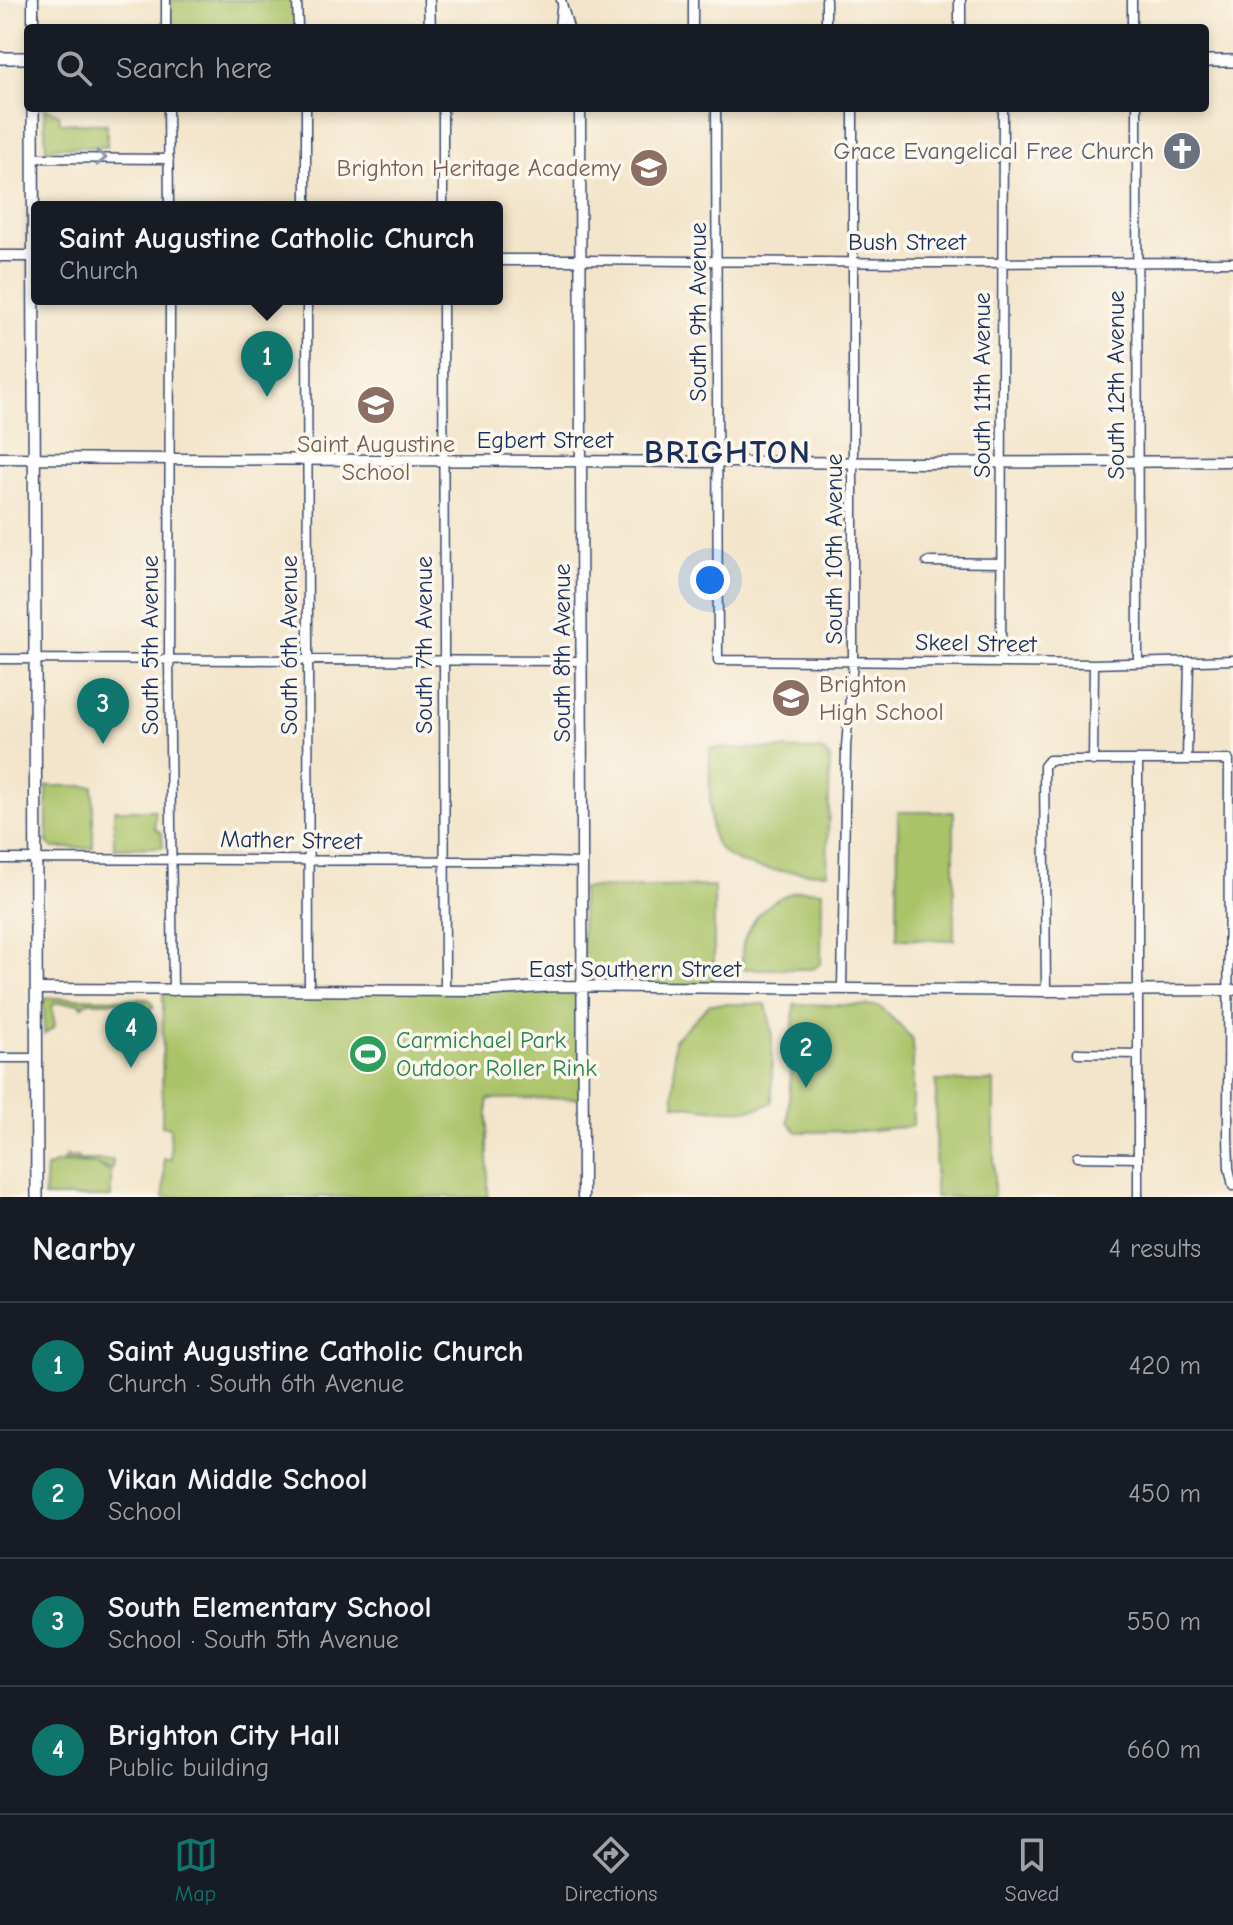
<!DOCTYPE html>
<html lang="en">
<head>
<meta charset="utf-8">
<style>
	:root { --surface:#171b24; --page:#20242c; --text:#f1f3f6; --muted:#9ea1a6; --line:#363941; --accent:#0f766e }
	body { margin:0; font-family:"Comic Neue",sans-serif; background:var(--page); color:var(--text) }
	.you { position:absolute; left:710px; top:580px; width:28px; height:28px; margin:-20px; border:6px solid #fff; border-radius:50%; background:#1a73e8; box-shadow:0 0 0 12px #1a73e833 }
	.badge { display:grid; place-items:center; width:52px; height:52px; border-radius:50%; background:var(--accent); color:#fff; font-size:26px; font-weight:700 }
	.pin { position:absolute; translate:-50% -66px; filter:drop-shadow(0 2px 4px #0008) }
	.pin::after { content:''; position:absolute; top:42px; width:28px; height:24px; background:inherit; clip-path:polygon(0 0,100% 0,50% 100%) }
	.popup { position:absolute; left:31px; top:201px; width:472px; height:104px; box-sizing:border-box; display:grid; place-content:center; border-radius:8px; background:var(--surface); filter:drop-shadow(0 2px 6px #0005); font-size:26px; white-space:nowrap; color:var(--muted) }
	.popup b { font-size:30px; color:var(--text) }
	.popup::after { content:''; position:absolute; left:50%; top:100%; margin-left:-16px; border:16px solid transparent; border-top-color:var(--surface) }
	.list { margin:0; padding:0; list-style:none }
	h2 { display:flex; justify-content:space-between; align-items:center; height:104px; margin:0; padding:0 32px; font-size:34px }
	h2 small { font-size:26px; font-weight:400; color:var(--muted) }
	.list li { display:grid; grid-template-columns:52px 1fr auto; gap:24px; align-items:center; box-sizing:border-box; height:128px; padding:0 32px; border-top:2px solid var(--line) }
	.list b { display:block; font-size:30px; white-space:nowrap }
	.list p { margin:0; font-size:26px; white-space:nowrap; color:var(--muted) }
	.list em { font-size:26px; font-style:normal; color:var(--muted) }
	.icon { flex:none; width:44px; height:44px; fill:none; stroke:currentColor; stroke-width:2; stroke-linecap:round; stroke-linejoin:round }
	.map { position:relative; flex:none; width:1233px; height:1197px; overflow:hidden }
	.search { position:absolute; background:var(--surface); box-shadow:0 4px 12px #0003; left:24px; right:24px; top:24px; height:88px; display:flex; align-items:center; gap:20px; box-sizing:border-box; padding:0 28px; border-radius:8px; color:var(--muted); font-size:30px }
	.sheet { height:616px; background:var(--surface) }
	nav { display:flex; justify-content:space-around; align-items:center; box-sizing:border-box; height:112px; border-top:2px solid var(--line); background:var(--surface); font-size:22px; color:var(--muted) }
	nav a { display:grid; justify-items:center; gap:4px }
	nav .on { color:var(--accent) }
	.map>svg:first-child { display:block }
</style>
</head>
<body>
<div class="map">
<svg width="1233" height="1197" viewBox="0 0 1233 1197">
	<rect width="100%" height="100%" fill="#fbf7ec"/>
	<filter id="ink" filterUnits="userSpaceOnUse"><feTurbulence type="fractalNoise" baseFrequency=".0125" numOctaves="2"/><feDisplacementMap in="SourceGraphic" scale="16" xChannelSelector="R" yChannelSelector="G"/><feConvolveMatrix kernelMatrix="1 2 1 2 8 2 1 2 1" color-interpolation-filters="sRGB"/></filter>
	<filter id="wash" filterUnits="userSpaceOnUse"><feTurbulence type="fractalNoise" baseFrequency=".006" numOctaves="4" result="noise"/><feDisplacementMap in="SourceGraphic" scale="32" xChannelSelector="R" yChannelSelector="G"/><feGaussianBlur stdDeviation="1.8" result="paint"/><feColorMatrix in="noise" values="0 0 0 0 0 0 0 0 0 0 0 0 0 0 0 0 0 1.4 0 .05"/><feComposite in="paint" operator="in"/></filter>
	<g filter="url(#wash)">
		<rect width="100%" height="100%" fill="#f3e5cb"/>
		<path fill="#aac268" stroke="#627863" stroke-width="2" d="M166,0H297L298,28H166Z
			M44,108L59,114L60,123L107,124V147H54L50,151H46Z
			M710,748L821,750L830,758L827,873C796,872 725,874 713,837C708,821 710,768 710,748Z
			M47,786H93V848H53L47,842Z
			M114,810H155V828L162,834L163,847L114,848Z
			M898,812H954V940L897,939Z
			M714,886V988L583,987V1098L488,1099V1197H164V1159H171L170,1127L162,1126L163,991L582,987V888Z
			M802,890L822,891L821,963L813,969H743C736,930 765,898 802,890Z
			M46,998L149,999L154,1007L146,1011V1002H88L82,1007L80,1003H55L52,1007L55,1026L44,1034V1002Z
			M710,1004H766L772,1031V1102C751,1117 700,1108 674,1104V1040Z
			M794,1004L880,1006L913,1039V1126L863,1131L797,1132L788,1122Z
			M936,1081H994V1197H935Z
			M67,1156L71,1158L77,1157L79,1160H113L112,1169L96,1165L111,1172V1197H44L46,1168L57,1163L95,1164L63,1161Z"/>
	</g>
	<g filter="url(#ink)">
		<g fill="none" stroke-linecap="round" stroke-linejoin="round">
			<defs>
				<path id="minor" d="M166,0V28
					M297,0L298,28
					M561,0L569,28
					M693,0V28
					M559,28L561,9
					M826,28V0
					M1132,28V0
					M168,108L169,207
					M306,108V207
					M443,108V207
					M716,108L718,660L1094,664L1233,660
					M1137,108L1138,662
					M33,158L169,159
					M581,260L928,263L1233,262
					M170,299L169,659L173,991
					M307,299L309,991
					M443,299L445,991
					M927,562L1001,563
					M0,659L582,661
					M1001,663L1003,108
					M1187,760L1189,661
					M1093,761L1094,664
					M0,859L514,861L582,863
					M842,989L846,747L853,661V108
					M1046,991L1044,766L1049,760H1229L1228,1136L1229,1168L1233,1186
					M1078,1053L1137,1054
					M0,1058H35
					M1077,1157L1138,1158
					M1138,1197V761"/>
				<path id="tertiary" d="M33,0V28
					M429,0L430,28
					M960,0V28
					M580,108L583,1197
					M0,256H37
					M497,260H581
					M0,458L927,463L1233,461
					M36,989L488,991L552,986L1046,991L1233,990"/>
				<path id="secondary" d="M0,58H28
					M1205,61H1233
					M33,108L37,1197"/>
			</defs>
			<use href="#minor" stroke="#3b4a6e" stroke-width="11"/>
			<use href="#tertiary" stroke="#3b4a6e" stroke-width="13"/>
			<use href="#secondary" stroke="#3b4a6e" stroke-width="14"/>
			<use href="#minor" stroke="#fff" stroke-width="8"/>
			<use href="#tertiary" stroke="#fff" stroke-width="10"/>
			<use href="#secondary" stroke="#fff" stroke-width="11"/>
		</g>
		<defs><path id="oneway-chevron" d="M-2-3.5L2.5 0L-2 3.5" fill="none" stroke-width="1.6" stroke-linecap="round" stroke-linejoin="round" transform="scale(2)"/></defs>
		<use stroke="#8d97ae" href="#oneway-chevron" transform="translate(101 158)"/>
	</g>
	<defs>
		<symbol id="church-disc" viewBox="-11 -11 22 22"><circle r="9.5" fill="#6b7280" stroke="#fbf7ec"/><path d="M-1.2-6h2.4v3.5h3.3v2.4h-3.3V6h-2.4V-.1h-3.3v-2.4h3.3Z" fill="#fff"/></symbol>
		<symbol id="school-disc" viewBox="-11 -11 22 22"><circle r="9.5" fill="#8d6e63" stroke="#fbf7ec"/><path d="M0-5L7-2L0 1L-7-2ZM-4 1L0 2.5L4 1V4Q0 6-4 4Z" fill="#fff"/></symbol>
		<symbol id="stadium-disc" viewBox="-11 -11 22 22"><circle r="9.5" fill="#2e9e5b" stroke="#fbf7ec"/><path d="M0-5a6.5 5 0 1 0 0 10a6.5 5 0 1 0 0-10ZM-3.5-1.8h7v3.6h-7Z" fill="#fff"/></symbol>
	</defs>
	<g fill-rule="evenodd">
		<use href="#church-disc" x="1160" y="129" width="44" height="44"/>
		<use href="#school-disc" x="627" y="146" width="44" height="44"/>
		<use href="#school-disc" x="354" y="383" width="44" height="44"/>
		<use href="#school-disc" x="769" y="676" width="44" height="44"/>
		<use href="#stadium-disc" x="346" y="1032" width="44" height="44"/>
	</g>
	<g text-anchor="middle" dominant-baseline="central" stroke-width="7" stroke-linejoin="round" paint-order="stroke">
		<g font-size="24" fill="#5b616d" stroke="#fbf7ec" text-anchor="end">
			<text x="1154" y="151">Grace Evangelical Free Church</text>
		</g>
		<g font-size="24" fill="#785e54" stroke="#fbf7ec" text-anchor="end">
			<text x="621" y="168">Brighton Heritage Academy</text>
			<text x="376" y="444" text-anchor="middle">Saint Augustine<tspan x="376" dy="28">School</tspan></text>
			<text x="819" y="684" text-anchor="start">Brighton<tspan x="819" dy="28">High School</tspan></text>
		</g>
		<g font-size="24" fill="#1b2f5e" stroke="#fbf7ec">
			<text x="907" y="242">Bush Street</text>
			<text transform="translate(698 312) rotate(-90)">South 9th Avenue</text>
			<text transform="translate(982 385) rotate(-90)">South 11th Avenue</text>
			<text transform="translate(1116 385) rotate(-90)">South 12th Avenue</text>
			<text x="545" y="440">Egbert Street</text>
			<text transform="translate(834 549) rotate(-90)">South 10th Avenue</text>
			<text transform="translate(976 643) rotate(1)">Skeel Street</text>
			<text transform="translate(150 645) rotate(-90)">South 5th Avenue</text>
			<text transform="translate(289 645) rotate(-90)">South 6th Avenue</text>
			<text transform="translate(424 645) rotate(-90)">South 7th Avenue</text>
			<text transform="translate(562 653) rotate(-90)">South 8th Avenue</text>
			<text transform="translate(291 840) rotate(1)">Mather Street</text>
			<text x="635" y="969">East Southern Street</text>
		</g>
		<g font-size="24" fill="#27864d" stroke="#fbf7ec" text-anchor="start">
			<text x="396" y="1040">Carmichael Park<tspan x="396" dy="28">Outdoor Roller Rink</tspan></text>
		</g>
		<g font-size="32" font-weight="bold" letter-spacing="2" fill="#1b2f5e" stroke="#fbf7ec">
			<text x="728" y="452">BRIGHTON</text>
		</g>
	</g>
</svg>
<div class="you"></div>
<div class="pin badge" style="left:267px;top:397px">1</div>
<div class="popup"><b>Saint Augustine Catholic Church</b>Church</div>
<div class="pin badge" style="left:806px;top:1088px">2</div>
<div class="pin badge" style="left:103px;top:744px">3</div>
<div class="pin badge" style="left:131px;top:1068px">4</div>
<div class="search"><svg class="icon" aria-label="search" viewBox="0 0 24 24"><circle cx="10" cy="10" r="6"/><path d="M15 15l6 6"/></svg>Search here</div>
</div>
<section class="sheet">
<h2>Nearby<small>4 results</small></h2>
<ul class="list">
<li><span class="badge">1</span><div><b>Saint Augustine Catholic Church</b><p>Church · South 6th Avenue</p></div><em>420 m</em></li>
<li><span class="badge">2</span><div><b>Vikan Middle School</b><p>School</p></div><em>450 m</em></li>
<li><span class="badge">3</span><div><b>South Elementary School</b><p>School · South 5th Avenue</p></div><em>550 m</em></li>
<li><span class="badge">4</span><div><b>Brighton City Hall</b><p>Public building</p></div><em>660 m</em></li>
</ul>
</section>
<nav>
<a class="on"><svg class="icon" aria-label="map" viewBox="0 0 24 24"><path d="M3 6l6-2 6 2 6-2v14l-6 2-6-2-6 2zM9 4v14M15 6v14"/></svg>Map</a>
<a><svg class="icon" aria-label="directions" viewBox="0 0 24 24"><path d="M12 3l9 9-9 9-9-9zM9 14v-3h6M13 9l2 2-2 2"/></svg>Directions</a>
<a><svg class="icon" aria-label="saved" viewBox="0 0 24 24"><path d="M7 4h10v16l-5-4-5 4z"/></svg>Saved</a>
</nav>
</body>
</html>
